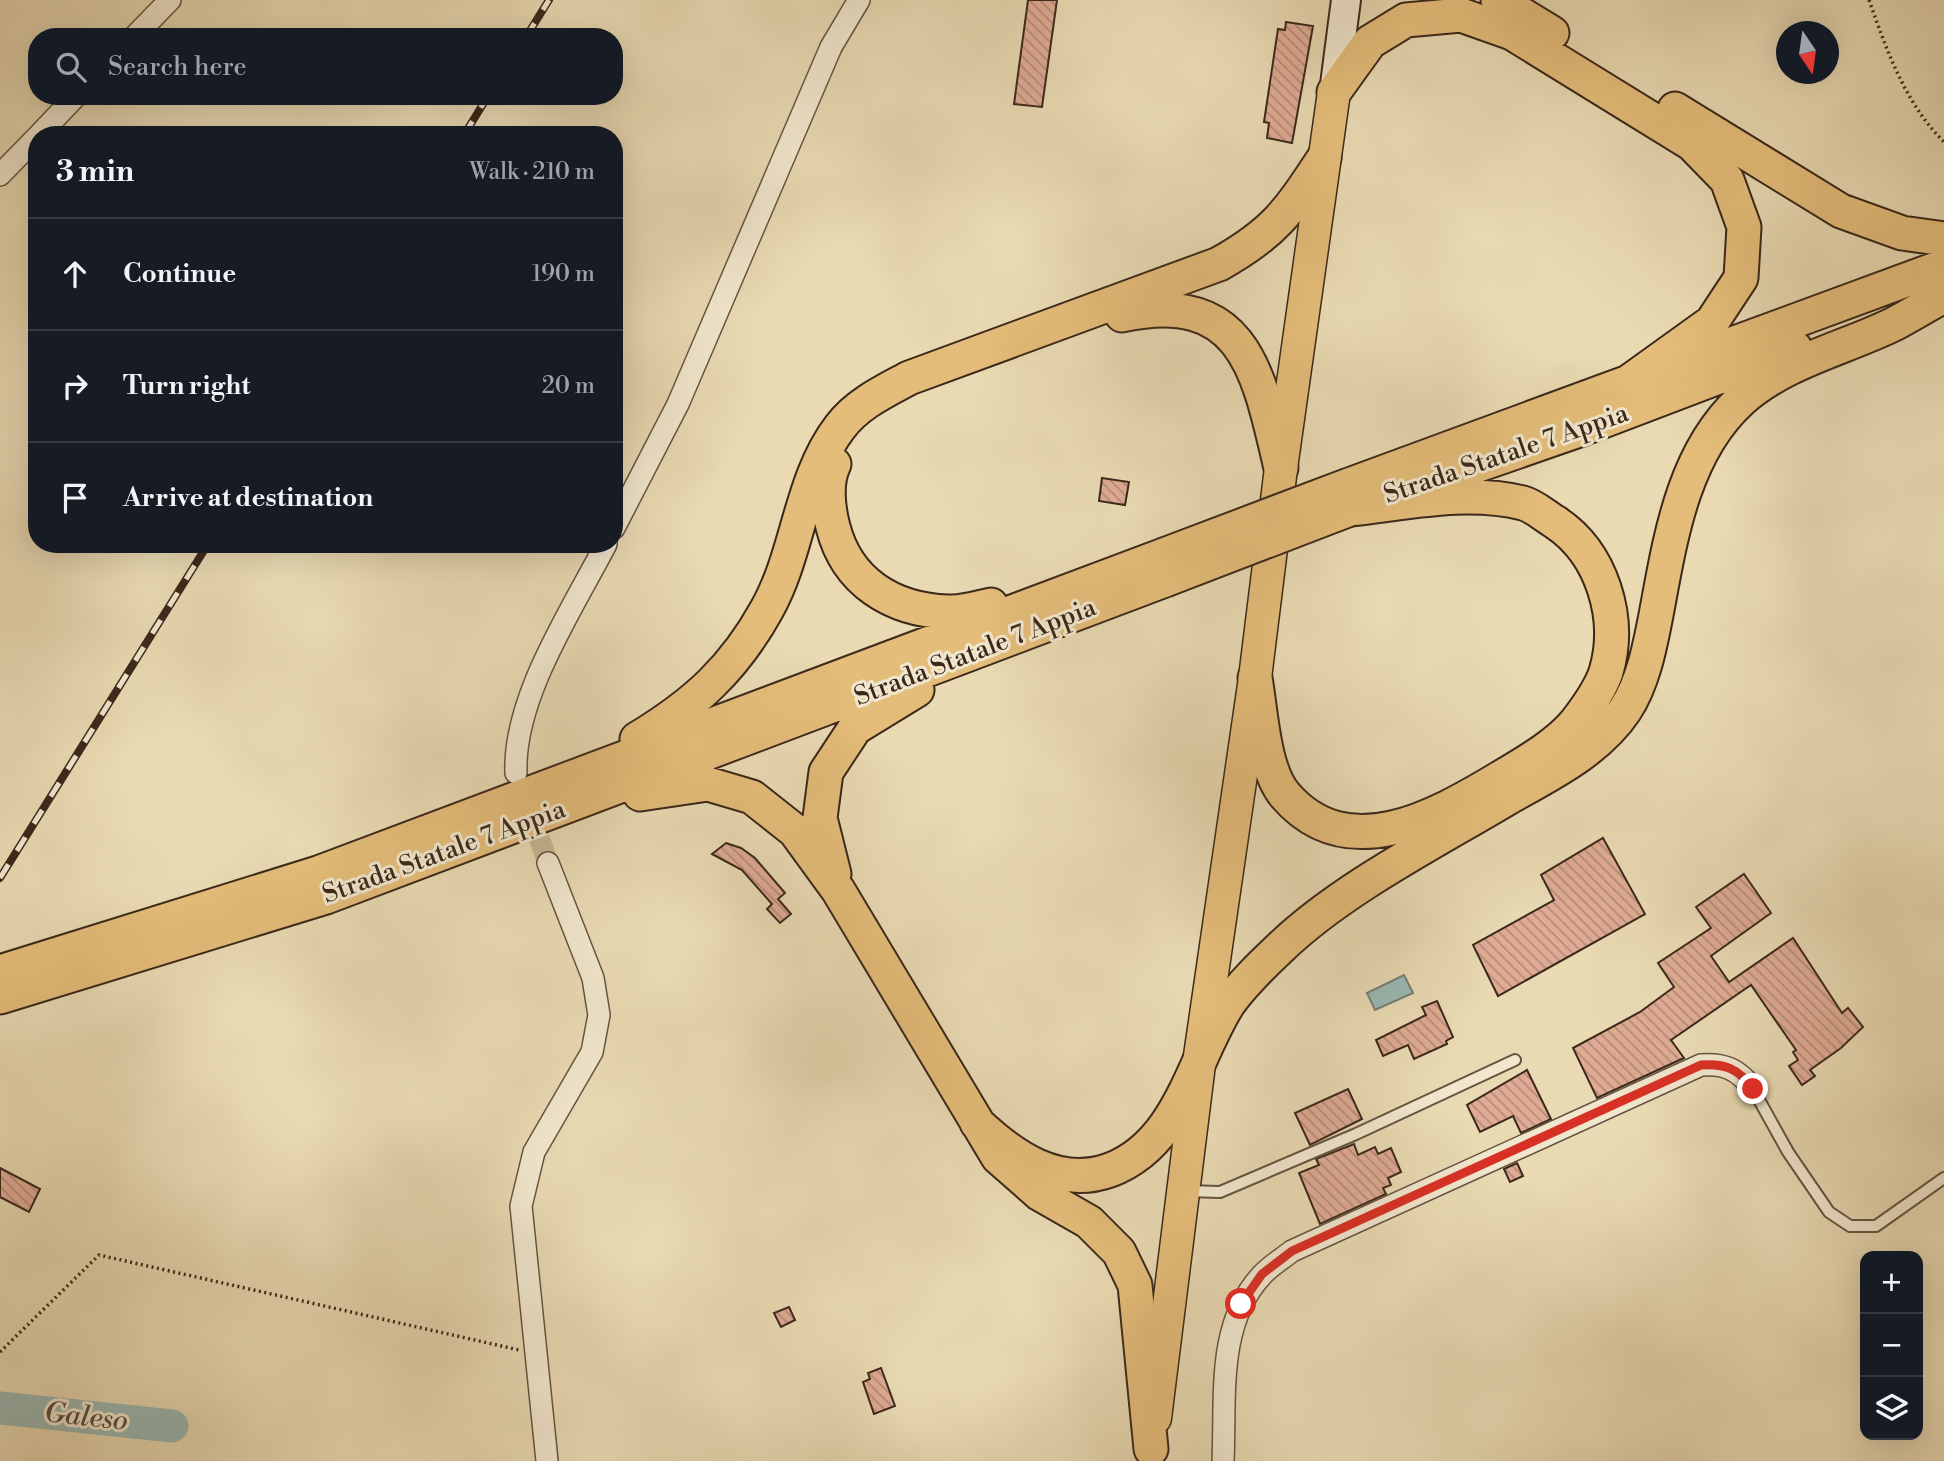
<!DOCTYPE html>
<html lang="en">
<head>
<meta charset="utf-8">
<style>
	:root { --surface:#171b24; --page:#242831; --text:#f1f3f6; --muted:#9ea1a6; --line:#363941 }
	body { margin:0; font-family:"Libre Bodoni",serif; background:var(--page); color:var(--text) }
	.controls { position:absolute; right:21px; bottom:21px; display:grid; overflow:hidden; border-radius:14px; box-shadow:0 7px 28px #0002 }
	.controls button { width:63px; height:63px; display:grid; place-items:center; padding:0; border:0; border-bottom:2px solid var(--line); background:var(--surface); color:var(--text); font:35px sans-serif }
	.compass { position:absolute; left:1776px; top:21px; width:63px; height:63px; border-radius:50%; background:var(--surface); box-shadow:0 7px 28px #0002; rotate:167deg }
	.stop { position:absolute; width:21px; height:21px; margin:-16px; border:5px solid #d93025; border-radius:50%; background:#fff }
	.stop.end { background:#d93025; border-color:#fff; box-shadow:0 2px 7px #0008 }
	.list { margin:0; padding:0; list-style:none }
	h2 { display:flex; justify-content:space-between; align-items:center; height:91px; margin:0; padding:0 28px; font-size:30px }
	h2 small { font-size:23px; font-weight:400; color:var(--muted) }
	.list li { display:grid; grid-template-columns:46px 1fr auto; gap:21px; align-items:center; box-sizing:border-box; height:112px; padding:0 28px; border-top:2px solid var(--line) }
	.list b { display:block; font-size:26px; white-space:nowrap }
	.list em { font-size:23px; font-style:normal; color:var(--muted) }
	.icon { flex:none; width:38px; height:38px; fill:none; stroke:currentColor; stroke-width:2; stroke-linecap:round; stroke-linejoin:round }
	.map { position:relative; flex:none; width:1944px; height:1461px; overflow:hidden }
	.search { position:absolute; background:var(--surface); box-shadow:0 7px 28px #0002; left:28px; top:28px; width:595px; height:77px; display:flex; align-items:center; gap:18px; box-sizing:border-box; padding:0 24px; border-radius:28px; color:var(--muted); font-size:26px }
	.panel { position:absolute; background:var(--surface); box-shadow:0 7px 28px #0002; left:28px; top:126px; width:595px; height:427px; border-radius:28px }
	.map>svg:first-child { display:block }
</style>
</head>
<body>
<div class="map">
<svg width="1944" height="1461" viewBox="0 0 1944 1461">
	<defs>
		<pattern id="building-back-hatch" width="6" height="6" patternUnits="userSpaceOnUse" patternTransform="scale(1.75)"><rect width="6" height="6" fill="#dfab94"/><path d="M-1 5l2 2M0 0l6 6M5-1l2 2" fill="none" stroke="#b68b78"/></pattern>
	</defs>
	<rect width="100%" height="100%" fill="#e9dab3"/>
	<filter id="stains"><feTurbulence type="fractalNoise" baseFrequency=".00286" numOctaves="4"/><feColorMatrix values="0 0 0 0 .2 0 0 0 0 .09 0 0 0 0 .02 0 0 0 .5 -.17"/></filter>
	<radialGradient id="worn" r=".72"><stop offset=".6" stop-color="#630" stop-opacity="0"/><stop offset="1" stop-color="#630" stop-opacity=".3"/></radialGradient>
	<path fill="#99b9b4" stroke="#737f77" stroke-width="2" d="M1404,975L1413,993L1375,1010L1367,993Z"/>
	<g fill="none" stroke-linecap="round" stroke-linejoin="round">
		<path stroke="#99b9b4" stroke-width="33" d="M0,1408L172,1426"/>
	</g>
	<path fill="url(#building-back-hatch)" stroke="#3b281b" stroke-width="2" d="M1028,0H1057L1042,107L1014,104Z
		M1286,22L1313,26L1292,143L1267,138L1269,123L1264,122L1278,29L1285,30Z
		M1102,478L1129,482L1125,505L1099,501Z
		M1603,838L1645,914L1498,996L1473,945L1554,900L1541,875Z
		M726,843L741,848L755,858L785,893L778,899L791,914L780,923L767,909L772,904L742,870L712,854Z
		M1744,874L1771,913L1711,956L1729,982L1793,938L1842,1013L1848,1008L1863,1027L1841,1048L1810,1070L1815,1076L1802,1085L1789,1066L1798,1060L1793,1052L1796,1050L1751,985L1671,1040L1684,1058L1597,1098L1573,1048L1640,1012L1674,987L1658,963L1711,928L1696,907Z
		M1437,1001L1453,1037L1446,1041L1447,1044L1414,1059L1408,1045L1383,1056L1376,1040L1426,1015L1422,1007Z
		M1527,1070L1551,1119L1521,1133L1513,1116L1480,1132L1467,1105Z
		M1348,1089L1362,1119L1310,1145L1295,1113Z
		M1354,1144L1358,1155L1375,1147L1378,1154L1391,1148L1401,1172L1388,1178L1391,1185L1383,1188L1386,1194L1320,1224L1299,1173L1319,1165L1316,1159Z
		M1517,1163L1523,1176L1510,1182L1504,1169Z
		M0,1168L40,1189L29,1212L0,1197Z
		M789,1307L795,1320L781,1327L774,1313Z
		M881,1368L895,1406L874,1414L863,1382L870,1379L868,1373Z"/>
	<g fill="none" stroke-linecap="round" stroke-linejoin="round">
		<path stroke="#c6b695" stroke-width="21" stroke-dasharray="21 10" stroke-linecap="butt" d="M529,809L548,863"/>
		<defs>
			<path id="service" d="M1753,1089L1788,1152L1829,1212L1850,1226H1876L1944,1178
				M1186,1191L1220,1192L1356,1134L1515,1060"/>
			<path id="minor" d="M134,37L170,0
				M39,135L76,96
				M0,175L37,137
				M614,528L678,404L831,47L859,0
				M516,773C513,698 572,610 606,544
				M547,1461L521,1206L534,1152L592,1052L599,1015L593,978L548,863
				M1223,1461C1226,1398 1216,1324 1262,1275C1270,1266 1282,1259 1292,1251L1701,1065C1725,1063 1739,1070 1753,1089"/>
			<path id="secondary" d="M1334,92L1346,0"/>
			<path id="primary" d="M1155,1418L1200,1056L1255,678L1281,468L1334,92"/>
			<path id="trunk" d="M1498,0L1552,33
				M1334,92L1370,42L1406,20L1461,15L1512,33L1692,144L1727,180L1744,227L1741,278L1712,322L1630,381
				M1675,109L1841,211L1902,233L1944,239
				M1122,315C1245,288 1259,374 1281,468
				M834,464C825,482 828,508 833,527C847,582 892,610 948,612C962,613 978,608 991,605
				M1349,485L1944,266
				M1412,488L1582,429L1795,348
				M1255,678C1261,711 1263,769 1285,795C1347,867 1435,817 1500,778C1525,763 1557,745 1576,722C1586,709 1601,687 1606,672C1622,618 1602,553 1555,522C1545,516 1534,506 1523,503C1466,489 1407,503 1350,509
				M637,739C695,704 734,669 767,609C799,552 800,479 840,427C857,404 885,391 909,378L1219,264C1276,232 1289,211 1324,158
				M640,794L708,784L752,797L795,831L838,890L998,1157L1040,1194L1089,1222L1119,1252L1135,1285L1151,1449
				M834,874L820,818L826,772L855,728L917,690
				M0,972L318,873L1164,555
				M0,997L326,897L1165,580
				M977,1123C1012,1156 1058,1189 1110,1170C1179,1144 1192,1063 1227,1006C1240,986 1262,965 1280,948C1340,890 1434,842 1506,799C1548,775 1597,752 1625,710C1643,683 1650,646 1656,615C1670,541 1682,454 1741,400C1785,361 1843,349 1894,324C1911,315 1927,305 1944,296"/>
		</defs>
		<use href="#service" stroke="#665441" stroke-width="14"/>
		<use href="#minor" stroke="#665441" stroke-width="24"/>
		<use href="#secondary" stroke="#3b281b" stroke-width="32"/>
		<use href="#primary" stroke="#3b281b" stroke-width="35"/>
		<use href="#trunk" stroke="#3b281b" stroke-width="37"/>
		<path stroke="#3b281b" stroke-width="3.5" stroke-dasharray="2 3.5" stroke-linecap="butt" d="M1869,0C1887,51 1905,103 1944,142
			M0,1352L99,1255L519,1350"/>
		<use href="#service" stroke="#f1e7ce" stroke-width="10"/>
		<use href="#minor" stroke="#f1e7ce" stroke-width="21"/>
		<use href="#secondary" stroke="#f1e7ce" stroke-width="28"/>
		<use href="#primary" stroke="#e4bd7a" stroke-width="32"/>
		<use href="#trunk" stroke="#e4bd7a" stroke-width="33"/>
		<defs>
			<path id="rail" d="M526,37L549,0
				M464,135L488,96
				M0,878L208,544"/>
		</defs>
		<use href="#rail" stroke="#3b281b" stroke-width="8"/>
		<use href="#rail" stroke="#f1e7ce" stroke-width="5" stroke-dasharray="16" stroke-linecap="butt"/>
		<defs>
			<path id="trunk-bridge" d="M1164,555L1349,485
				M1165,580L1350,509"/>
		</defs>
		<use href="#trunk-bridge" stroke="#3b281b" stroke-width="37" stroke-linecap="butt"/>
		<use href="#trunk-bridge" stroke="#e4bd7a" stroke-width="33"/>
	</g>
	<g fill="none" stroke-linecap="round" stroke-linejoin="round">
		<path stroke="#d93025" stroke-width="9" d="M1241,1304L1262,1274L1292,1251L1701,1065C1725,1063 1739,1069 1753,1089"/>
	</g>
	<g text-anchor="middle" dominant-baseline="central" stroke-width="6" stroke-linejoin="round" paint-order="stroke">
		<g font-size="26" fill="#3b281b" stroke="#f1e7ce">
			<text transform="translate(1506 454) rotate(-19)">Strada Statale 7 Appia</text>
			<text transform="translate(975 652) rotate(-21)">Strada Statale 7 Appia</text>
			<text transform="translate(444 852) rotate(-20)">Strada Statale 7 Appia</text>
		</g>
		<g font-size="28" font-style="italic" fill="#524c41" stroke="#f1e7ce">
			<text transform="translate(86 1417) rotate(6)">Galeso</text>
		</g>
	</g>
	<rect width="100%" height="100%" filter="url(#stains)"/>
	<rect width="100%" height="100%" fill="url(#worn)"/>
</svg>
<div class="controls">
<button>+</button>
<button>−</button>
<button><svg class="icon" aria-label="layers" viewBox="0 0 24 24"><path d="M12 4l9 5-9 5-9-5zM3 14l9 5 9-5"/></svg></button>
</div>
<svg class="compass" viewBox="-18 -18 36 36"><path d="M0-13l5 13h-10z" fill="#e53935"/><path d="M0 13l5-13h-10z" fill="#9ea1a6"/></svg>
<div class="stop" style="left:1241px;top:1304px"></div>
<div class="stop end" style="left:1753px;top:1089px"></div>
<div class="search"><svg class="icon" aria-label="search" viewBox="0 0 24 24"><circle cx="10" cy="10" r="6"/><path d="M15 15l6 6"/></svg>Search here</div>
<section class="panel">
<h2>3 min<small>Walk · 210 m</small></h2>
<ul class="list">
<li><svg class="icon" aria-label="ahead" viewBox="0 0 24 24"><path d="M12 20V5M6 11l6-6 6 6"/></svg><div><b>Continue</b></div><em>190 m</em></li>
<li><svg class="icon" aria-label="right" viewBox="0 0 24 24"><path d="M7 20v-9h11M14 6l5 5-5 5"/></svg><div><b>Turn right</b></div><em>20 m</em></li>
<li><svg class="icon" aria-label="arrive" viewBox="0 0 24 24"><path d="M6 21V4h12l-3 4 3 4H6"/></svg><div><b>Arrive at destination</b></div></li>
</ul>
</section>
</div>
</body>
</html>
